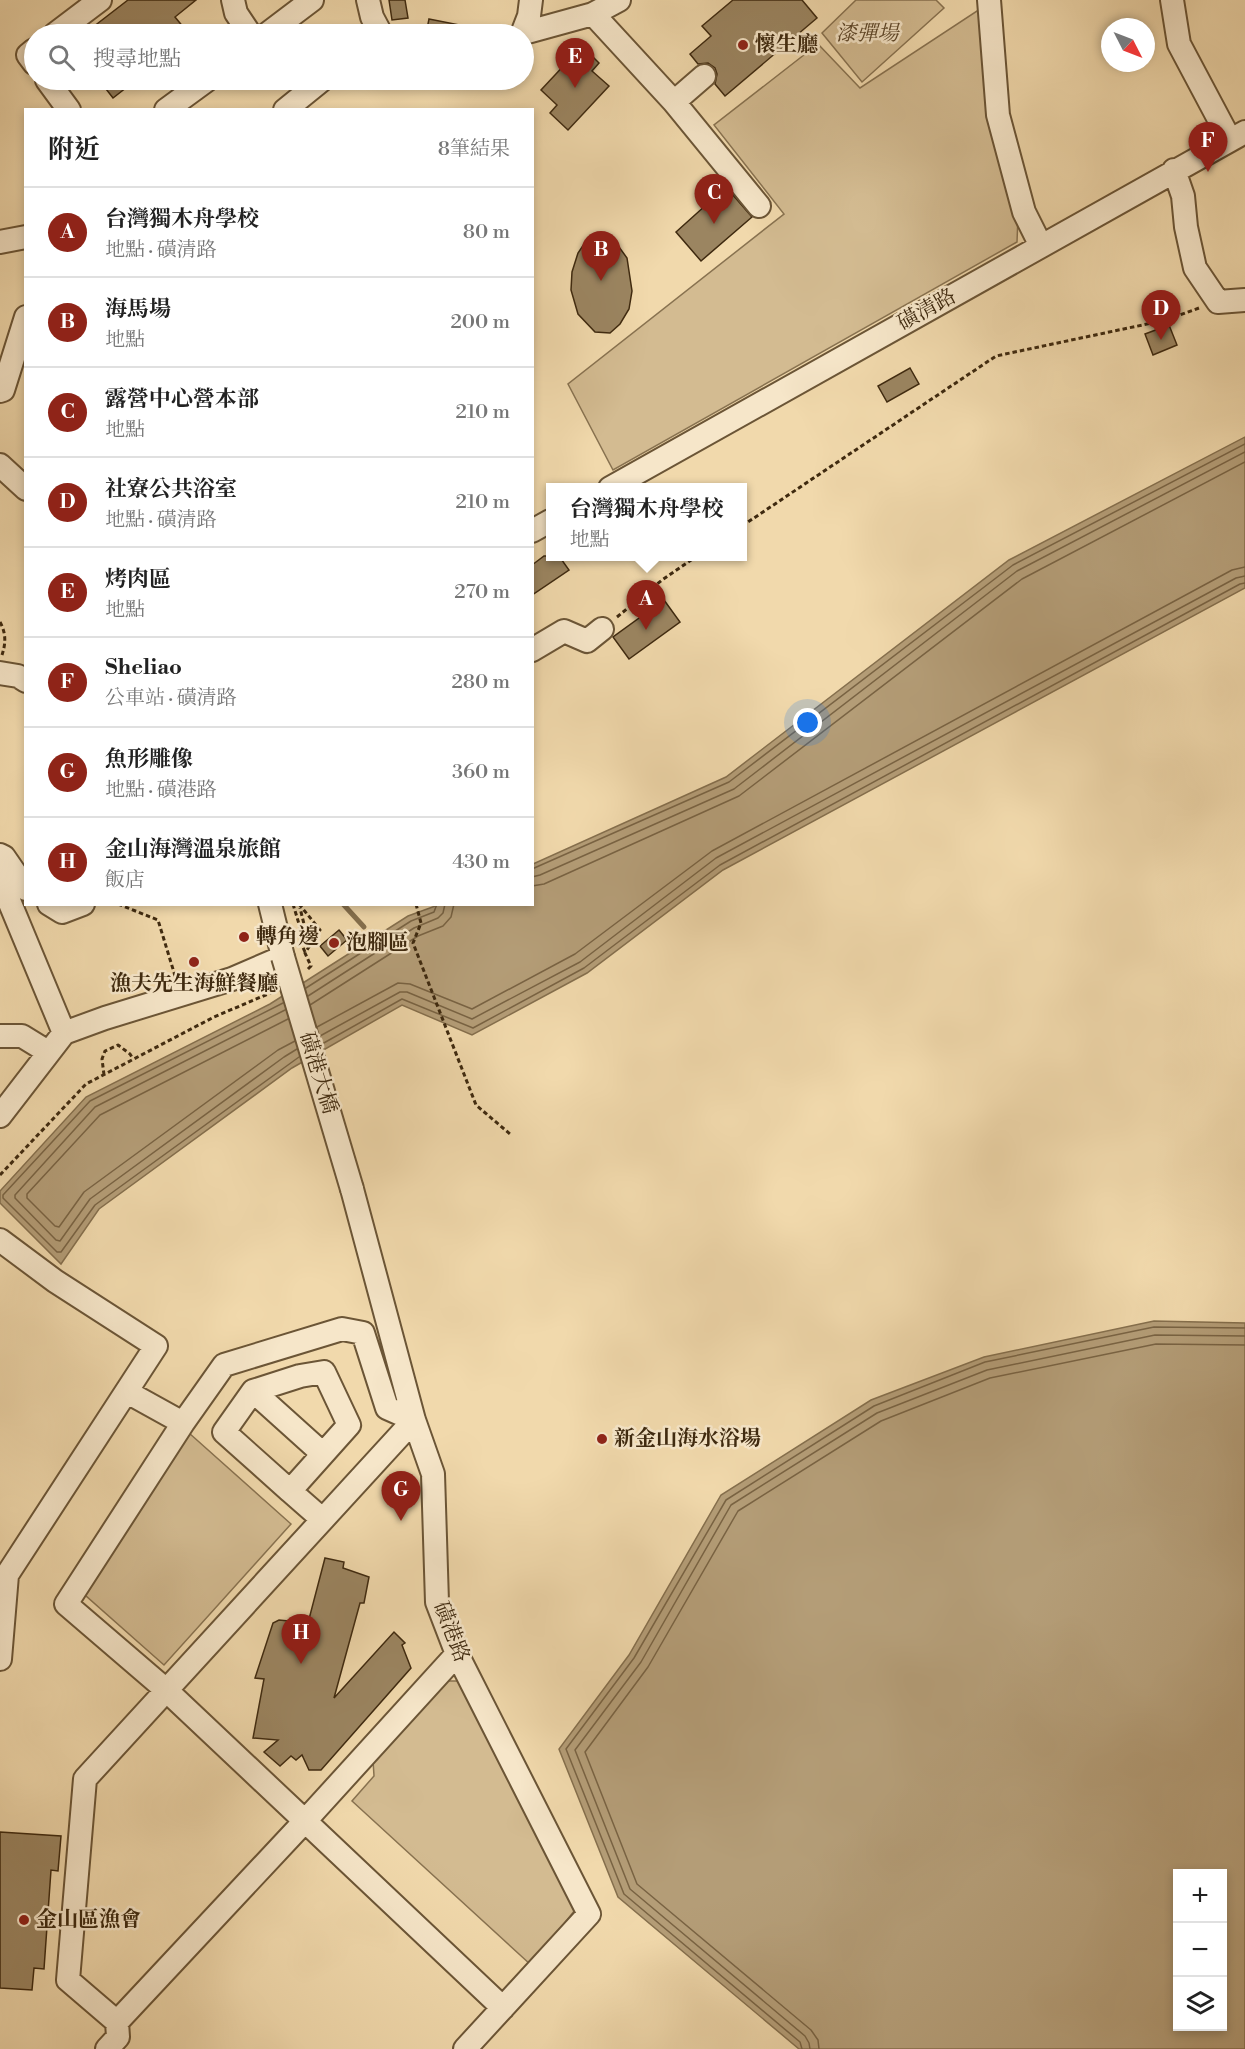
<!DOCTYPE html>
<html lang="zh-TW">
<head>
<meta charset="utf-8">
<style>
	:root { --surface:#fff; --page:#f2f2f2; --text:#222; --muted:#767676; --line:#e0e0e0; --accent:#8f2418 }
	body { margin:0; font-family:"Libre Bodoni","Noto Serif TC",serif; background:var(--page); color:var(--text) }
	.controls { position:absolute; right:18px; bottom:18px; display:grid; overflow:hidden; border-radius:0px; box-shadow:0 3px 9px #0003 }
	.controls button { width:54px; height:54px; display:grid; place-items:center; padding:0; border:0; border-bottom:2px solid var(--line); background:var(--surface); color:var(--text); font:30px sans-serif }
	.compass { position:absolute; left:1101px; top:18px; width:54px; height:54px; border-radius:50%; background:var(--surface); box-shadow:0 3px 9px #0003; rotate:132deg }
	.you { position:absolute; left:808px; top:723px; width:21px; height:21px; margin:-15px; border:4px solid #fff; border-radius:50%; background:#1a73e8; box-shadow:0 0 0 9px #1a73e833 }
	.badge { display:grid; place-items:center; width:39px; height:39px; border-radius:50%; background:var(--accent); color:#fff; font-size:20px; font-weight:700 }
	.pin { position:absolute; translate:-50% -50px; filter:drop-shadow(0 2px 3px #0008) }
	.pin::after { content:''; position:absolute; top:32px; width:21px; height:18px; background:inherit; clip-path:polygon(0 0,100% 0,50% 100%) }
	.popup { position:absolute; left:546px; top:483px; width:201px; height:78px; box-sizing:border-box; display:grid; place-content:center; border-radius:0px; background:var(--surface); filter:drop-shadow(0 2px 4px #0005); font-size:20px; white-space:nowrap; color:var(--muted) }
	.popup b { font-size:22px; color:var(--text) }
	.popup::after { content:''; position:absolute; left:50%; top:100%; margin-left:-12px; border:12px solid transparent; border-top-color:var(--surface) }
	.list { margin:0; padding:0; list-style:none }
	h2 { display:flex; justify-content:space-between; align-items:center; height:78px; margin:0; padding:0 24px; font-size:26px }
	h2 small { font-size:20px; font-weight:400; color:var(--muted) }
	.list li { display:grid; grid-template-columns:39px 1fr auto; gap:18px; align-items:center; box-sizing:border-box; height:90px; padding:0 24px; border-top:2px solid var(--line) }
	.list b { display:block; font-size:22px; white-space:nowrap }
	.list p { margin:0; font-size:20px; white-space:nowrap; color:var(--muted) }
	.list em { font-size:20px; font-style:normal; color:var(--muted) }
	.icon { flex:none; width:33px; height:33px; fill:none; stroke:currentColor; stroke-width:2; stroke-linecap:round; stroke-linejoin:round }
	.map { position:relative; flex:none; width:1245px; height:2049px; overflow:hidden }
	.search { position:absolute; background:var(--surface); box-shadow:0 3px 9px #0003; left:24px; top:24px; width:510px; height:66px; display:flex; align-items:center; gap:15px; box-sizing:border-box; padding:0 21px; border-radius:33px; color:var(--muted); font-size:22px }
	.panel { position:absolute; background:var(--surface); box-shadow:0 3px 9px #0003; left:24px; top:108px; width:510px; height:798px; border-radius:0px }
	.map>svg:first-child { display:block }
</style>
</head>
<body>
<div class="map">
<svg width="1245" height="2049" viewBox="0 0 1245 2049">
	<rect width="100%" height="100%" fill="#f1d9ac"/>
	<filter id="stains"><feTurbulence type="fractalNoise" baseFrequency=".00333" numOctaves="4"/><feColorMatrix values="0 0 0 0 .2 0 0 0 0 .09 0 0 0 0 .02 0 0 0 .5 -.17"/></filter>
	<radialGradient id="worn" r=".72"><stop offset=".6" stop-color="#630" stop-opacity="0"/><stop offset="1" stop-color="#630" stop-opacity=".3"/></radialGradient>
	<path fill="#d3bb91" stroke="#887250" stroke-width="1.5" d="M856,0H936L944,8L862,82L822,33Z
		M980,9L1018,216L1017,242L613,470L568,384L784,214L714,125L818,44L860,88Z
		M189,1433L291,1524L164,1665L85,1595Z
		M446,1681H464L575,1910L531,1965L352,1801L374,1776L373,1760Z"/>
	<path fill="#b49d77" stroke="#856f4d" stroke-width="1.5" fill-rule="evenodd" d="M1245,437V588L723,870L587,973L472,1035L402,1005L292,1068L99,1209L61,1264L0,1203V1191L86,1097L270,1004L408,916L438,905L532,904L533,864L726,777L1009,560Z
		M1154,1321L1245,1323V2049H799L618,1897L559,1749L629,1655L721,1495L871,1400L984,1357ZM1178,1874H1222V2026H1178Z"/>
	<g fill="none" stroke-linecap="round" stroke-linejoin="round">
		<path stroke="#796343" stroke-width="1.5" d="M532,869L729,782L1013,565L1245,444
			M532,877L540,875L734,789L1017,571L1245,452
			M532,886L544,884L739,796L1022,579L1245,462
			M306,988L411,921L434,912L437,904
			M308,996L414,928L438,918L443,913L445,904
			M283,1003L90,1101L3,1195V1198L57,1252H61L95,1205L299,1057
			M310,1005L418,936L443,926L451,917L454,904
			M285,1010L95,1107L15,1195V1198L56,1240L60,1241L90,1199L284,1057L297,1049
			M288,1019L100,1115L27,1194V1198L55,1226L59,1227L84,1192L278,1050L295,1041
			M317,1027L398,983L410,984L472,1009L575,954L712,851L1232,570L1245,567
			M320,1036L400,992H407L472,1019L580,962L716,858L1236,578L1245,576
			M322,1044L402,999L473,1028L584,968L720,865L1240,584L1245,583
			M802,2049L800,2042L624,1894L566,1749L634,1658L726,1500L874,1406L985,1362L1154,1327L1245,1328
			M810,2049L809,2043L805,2036L630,1889L575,1750L641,1662L731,1505L877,1413L987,1370L1155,1335L1245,1336
			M819,2049L818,2040L811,2030L637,1884L585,1752L648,1667L738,1511L881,1421L990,1378L1156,1344L1245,1345"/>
		<path stroke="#856f4d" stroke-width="5" d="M343,904L364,927"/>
	</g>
	<path fill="#9b8561" stroke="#3e290f" stroke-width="1.5" d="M128,0H196L175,17L189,34H84Z
		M389,0H405L408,18L392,20Z
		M733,0H802L817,18L725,96L715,84L717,74L715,68L708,63L698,64L690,54L711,36L702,26Z
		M429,19L475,28V34H426Z
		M582,46L599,63L592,71L609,86L568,130L550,113L557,105L541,90Z
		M99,80H136L113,98Z
		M726,187L752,217L701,261L676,232Z
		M603,234L614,240L627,258L632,291L629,309L620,324L610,333L595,332L578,314L571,290L572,272L578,253L584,244L596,236Z
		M1169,325L1177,345L1153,355L1145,334Z
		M910,368L919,384L887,402L878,386Z
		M544,556H559L569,570L532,595V565Z
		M664,600L680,622L629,659L613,637Z
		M339,930L347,940L328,956L320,946Z
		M325,1558L344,1562L343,1568L369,1577L364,1603H360L334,1698L394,1632L405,1643L402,1645L411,1668L321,1770H309L302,1755L296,1760L291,1756L280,1766L264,1752L278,1740L253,1738L264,1679L255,1678L273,1623L279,1620L308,1623Z
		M0,1832L61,1836L58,1871L51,1870L44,1969L34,1968L32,1990L0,1988Z"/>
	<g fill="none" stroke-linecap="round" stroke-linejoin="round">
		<defs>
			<path id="minor" d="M233,0L236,13L250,34
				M368,0L372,17L381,34
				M989,0L998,115L1024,212L1041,246
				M1172,0L1179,44L1230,140
				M593,14L674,102L759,206
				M524,33L593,14L619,0
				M55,34L100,0
				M267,34L312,0
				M522,34L529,16L531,0
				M34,50L28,55L34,63
				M47,80L69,110
				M674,102L704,76
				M166,110L207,80
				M285,110L322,80
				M1174,170L1183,196L1186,227L1195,268L1218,302L1245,300
				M0,242L26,237
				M0,391L3,390L26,317
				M0,465L26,489
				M610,488L1245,132
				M532,531L550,521
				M532,650L564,631L587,641L602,629
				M0,673L18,676L26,681
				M0,855L4,857L26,889
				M0,879L64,1033
				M49,904L62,912L83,904
				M0,1036H22L48,1052
				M0,1116L64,1033L105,1018L232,979L283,957L270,904
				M352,1189L414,1420L433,1474L437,1602L457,1654L589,1914L465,2049
				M0,1240L55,1281L156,1346L7,1575L0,1659
				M253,1391L323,1454
				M127,1392L183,1423
				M290,1491L224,1432L253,1391L300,1376L324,1372L349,1425L290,1491L322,1519
				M457,1654L305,1821L503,2008
				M165,1689L66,1604L183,1423L224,1365L342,1329L363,1333L387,1408L414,1420L85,1779L68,1980L117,2022L305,1821L165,1689
				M107,2049L118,2037L117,2022"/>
		</defs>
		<use href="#minor" stroke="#6b5536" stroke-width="26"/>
		<path stroke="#3e290f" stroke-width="3" stroke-dasharray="4.5 3" stroke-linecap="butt" d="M742,526L996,356L1166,320L1199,308
			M617,617L662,580L697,556
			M0,622C6,633 6,643 2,655
			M118,904L158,920L176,979
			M293,904L302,934L306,932L300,908
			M299,904L320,930L305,953L311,966L306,971
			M334,904V905
			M416,904L421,923L413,943L476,1105L510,1134
			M305,952L301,943L306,938L315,937
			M104,1075L102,1059L105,1051L118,1045L130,1054L133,1059
			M0,1175L86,1084L214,1017L275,991"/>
		<use href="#minor" stroke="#f6e6c9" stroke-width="22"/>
		<defs>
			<path id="minor-bridge" d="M283,957L352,1189"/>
		</defs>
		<use href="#minor-bridge" stroke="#6b5536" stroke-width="26" stroke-linecap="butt"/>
		<use href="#minor-bridge" stroke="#f6e6c9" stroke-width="22"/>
	</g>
	<g fill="#8f2418" stroke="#f6e6c9" stroke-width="2">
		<circle cx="743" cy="45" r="6"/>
		<circle cx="244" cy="937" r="6"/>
		<circle cx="334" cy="943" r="6"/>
		<circle cx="194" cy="962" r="6"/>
		<circle cx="602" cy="1439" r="6"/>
		<circle cx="24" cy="1920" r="6"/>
	</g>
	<g text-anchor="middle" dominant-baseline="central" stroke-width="5" stroke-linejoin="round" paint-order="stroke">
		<g font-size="21" font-style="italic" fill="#5c4629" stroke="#f6e6c9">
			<text x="867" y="34">漆彈場</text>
		</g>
		<g font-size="21" font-weight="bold" fill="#3e290f" stroke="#f6e6c9" text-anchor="start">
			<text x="755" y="45">懷生廳</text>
			<text x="256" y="937">轉角邊</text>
			<text x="346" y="943">泡腳區</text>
			<text x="194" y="984" text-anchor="middle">漁夫先生海鮮餐廳</text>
			<text x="614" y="1439">新金山海水浴場</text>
			<text x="36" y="1920">金山區漁會</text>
		</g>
		<g font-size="21" fill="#3e290f" stroke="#f6e6c9">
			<text transform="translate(927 310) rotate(-29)">磺清路</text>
			<text transform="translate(318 1073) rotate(73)">磺港大橋</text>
			<text transform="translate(451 1632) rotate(69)">磺港路</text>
		</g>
	</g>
	<rect width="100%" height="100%" filter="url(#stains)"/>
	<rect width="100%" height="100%" fill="url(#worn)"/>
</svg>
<div class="controls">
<button>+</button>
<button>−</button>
<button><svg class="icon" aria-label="layers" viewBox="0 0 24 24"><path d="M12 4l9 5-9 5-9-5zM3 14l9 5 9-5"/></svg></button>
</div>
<svg class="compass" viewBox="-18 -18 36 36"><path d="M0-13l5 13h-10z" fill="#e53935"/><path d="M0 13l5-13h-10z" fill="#767676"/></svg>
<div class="you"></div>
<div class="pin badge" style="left:646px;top:630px">A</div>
<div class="popup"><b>台灣獨木舟學校</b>地點</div>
<div class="pin badge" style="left:601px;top:281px">B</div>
<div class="pin badge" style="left:714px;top:224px">C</div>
<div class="pin badge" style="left:1161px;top:340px">D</div>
<div class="pin badge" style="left:575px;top:88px">E</div>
<div class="pin badge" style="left:1208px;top:172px">F</div>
<div class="pin badge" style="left:401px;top:1521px">G</div>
<div class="pin badge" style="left:301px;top:1664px">H</div>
<div class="search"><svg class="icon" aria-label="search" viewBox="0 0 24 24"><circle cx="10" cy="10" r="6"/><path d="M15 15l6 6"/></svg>搜尋地點</div>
<section class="panel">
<h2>附近<small>8筆結果</small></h2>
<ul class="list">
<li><span class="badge">A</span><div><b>台灣獨木舟學校</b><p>地點 · 磺清路</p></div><em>80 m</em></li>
<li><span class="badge">B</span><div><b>海馬場</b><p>地點</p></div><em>200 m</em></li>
<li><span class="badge">C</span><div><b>露營中心營本部</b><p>地點</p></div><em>210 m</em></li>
<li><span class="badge">D</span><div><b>社寮公共浴室</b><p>地點 · 磺清路</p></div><em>210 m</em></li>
<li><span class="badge">E</span><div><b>烤肉區</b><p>地點</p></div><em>270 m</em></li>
<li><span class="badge">F</span><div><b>Sheliao</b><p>公車站 · 磺清路</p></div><em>280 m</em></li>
<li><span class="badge">G</span><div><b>魚形雕像</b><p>地點 · 磺港路</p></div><em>360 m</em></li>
<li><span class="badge">H</span><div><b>金山海灣溫泉旅館</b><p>飯店</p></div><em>430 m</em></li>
</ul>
</section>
</div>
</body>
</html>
